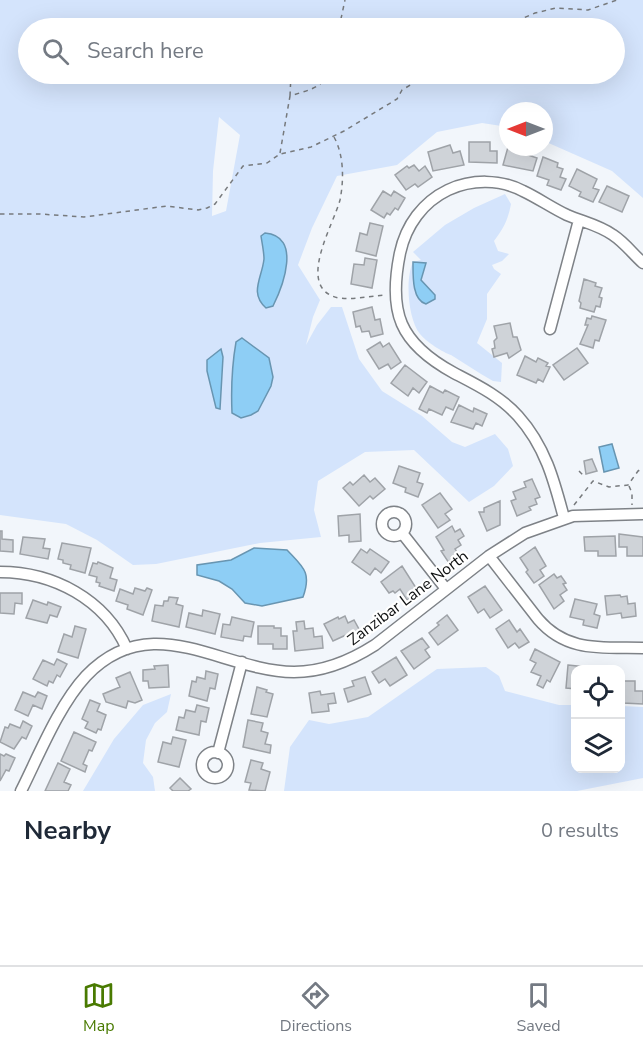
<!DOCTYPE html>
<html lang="en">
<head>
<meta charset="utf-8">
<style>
	:root { --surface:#fff; --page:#f6f6f7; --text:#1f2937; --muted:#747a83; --line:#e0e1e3; --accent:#497a01 }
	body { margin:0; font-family:"Nunito Sans",sans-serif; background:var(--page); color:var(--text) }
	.controls { position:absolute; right:18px; bottom:18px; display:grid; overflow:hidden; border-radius:12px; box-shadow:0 6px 24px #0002 }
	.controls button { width:54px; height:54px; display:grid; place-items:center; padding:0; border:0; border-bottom:2px solid var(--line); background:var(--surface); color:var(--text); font:30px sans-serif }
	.compass { position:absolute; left:499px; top:102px; width:54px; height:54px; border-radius:50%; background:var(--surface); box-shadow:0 6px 24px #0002; rotate:270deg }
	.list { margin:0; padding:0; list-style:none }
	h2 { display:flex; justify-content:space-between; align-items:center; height:78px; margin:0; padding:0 24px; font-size:26px }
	h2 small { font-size:20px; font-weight:400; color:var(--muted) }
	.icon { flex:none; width:33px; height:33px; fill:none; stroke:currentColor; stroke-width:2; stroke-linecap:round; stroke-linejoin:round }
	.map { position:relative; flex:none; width:643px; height:791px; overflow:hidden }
	.search { position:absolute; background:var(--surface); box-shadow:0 6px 24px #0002; left:18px; right:18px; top:18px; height:66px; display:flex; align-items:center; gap:15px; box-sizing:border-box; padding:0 21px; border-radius:33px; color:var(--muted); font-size:22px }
	.sheet { height:174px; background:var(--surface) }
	nav { display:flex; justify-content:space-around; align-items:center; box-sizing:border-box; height:84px; border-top:2px solid var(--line); background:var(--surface); font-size:16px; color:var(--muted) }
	nav a { display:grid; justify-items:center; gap:3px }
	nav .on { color:var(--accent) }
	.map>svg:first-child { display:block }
</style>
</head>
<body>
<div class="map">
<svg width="643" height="791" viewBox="0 0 643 791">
	<rect width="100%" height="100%" fill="#f2f6fb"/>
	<path fill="#d4e4fc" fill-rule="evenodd" d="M0,0H643V198L612,171L544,141V111H508V127L482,123L437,132L397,165L337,176L312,228L298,265L320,300L313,317L306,345L317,325L331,307H342L359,359L382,391L422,416L452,442L465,447L495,434L508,449L513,466L494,486L469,502L414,450L365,452L318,481L314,510L321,537L260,543L156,564L133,565L97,540L66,524L0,515ZM28,28H614V74H28ZM219,117L240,135L226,211L212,216L213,171Z
		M505,194L511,204C508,220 504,228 494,241L498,251L509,254L502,261L492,265L494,269L501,274L487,294V319L477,343L502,363L501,382L493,381L481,374L451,355C444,353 425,341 420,334C408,319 405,279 413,262L421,260L413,252L445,225L474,208Z
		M486,667L499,676L505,691L559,705H575L576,768H620L621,706L643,707V778L577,791H284L290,747L309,720L329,724L368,717L437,669Z
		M171,694L167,712L155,723L146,740L143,763L153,777L155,791H83L114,739L143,705Z"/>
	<path fill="#8ecef5" stroke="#6895b1" stroke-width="1.5" d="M265,233C302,236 283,286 273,306L266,308C249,293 262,278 264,259C264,252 262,243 261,236Z
		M413,262L426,263L421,280L435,295V299L426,304C412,300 413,276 413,262Z
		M242,338L269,358L273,377L271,386L258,411L251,415L241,418L232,413C231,390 232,365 236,342Z
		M221,349L223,357L220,409L216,408L207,371V360Z
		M612,444L619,468L604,472L599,447Z
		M254,548L287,550C303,567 312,572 303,597L262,606L245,603L232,589L219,581L197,575V565L231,560Z"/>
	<path fill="#cfd3d8" stroke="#9fa3a8" stroke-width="1.5" d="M469,142H490V151H497V163L469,162Z
		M450,145L453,153L460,151L464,165L433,171L428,152Z
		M508,147L527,148L525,154L537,158L533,171L503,165Z
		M543,157L558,163L557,167L563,169L560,177L566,179L561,190L547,185L549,180L537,176Z
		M414,165L419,171L425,166L432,177L418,187L415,184L406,190L395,175L407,166L409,168Z
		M577,169L597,179L593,188L599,190L593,202L579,196L581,192L569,186Z
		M607,186L629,196L622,212L599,202Z
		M383,191L391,196L394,191L405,198L398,210L395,208L390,215L387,213L384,218L371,210Z
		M370,223L383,226L376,256L356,251L360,233L367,235Z
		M365,258L377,260L372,288L351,284L354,264L364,265Z
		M584,279L596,283L595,286L602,288L599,297L602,298L600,307L596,306L594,312L580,308L581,303L579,301Z
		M372,307L375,320L380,319L383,334L371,337L369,331L362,332L360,326L356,327L353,312Z
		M592,316L606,320L599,341L595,340L593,348L580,344L588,325H585L587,318L591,319Z
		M510,323L513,337H517L521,350L509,358L507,353L494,357L492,349L495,348L494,341L497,338L494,326Z
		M380,342L383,347L389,343L401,362L391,369L388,364L379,369L367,350Z
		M577,348L588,363L564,380L553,365Z
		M525,356L536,362L538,358L548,363L546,366L550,367L543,382L538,379L536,383L517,375Z
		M405,365L427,382L419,393L413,388L408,396L391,383Z
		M430,386L443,393L445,390L459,397L453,410L446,407L442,415L429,409L427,413L419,409Z
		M459,405L473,412L474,408L487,414L482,426L476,423L473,429L451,422Z
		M592,459L597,471L586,474L584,461Z
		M399,466L420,473L417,482L423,484L418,497L405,492L406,488L393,483Z
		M364,475L370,482L375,478L385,489L373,499L370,496L359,506L343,488L350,482L353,485Z
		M532,479L540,497L535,499L537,504L529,507L531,510L517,516L511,501L516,499L513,492L526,487L524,482Z
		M440,493L452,509L445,514L450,520L438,528L422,505Z
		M500,501V525L487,531L479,512H484V508Z
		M360,514L361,541L349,542V535L339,536L338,516Z
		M452,526L455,532L460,529L464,536L458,540L461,545L455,549L460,556L449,563L441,551L444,550L436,537Z
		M0,531H2V539L13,540V552L0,551Z
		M619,534L643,537V556H627V547H619Z
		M615,536L616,556H598V551H585L584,537Z
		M23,537L45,539L43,548L50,549L48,559L20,554Z
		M62,543L91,548L85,573L70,569L71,565L63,563V560L58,559Z
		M535,547L546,566L540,570L544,576L534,583L526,572L528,570L520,558Z
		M361,549L367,553L370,549L389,562L381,573L375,568L370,575L352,562Z
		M98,562L113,568L110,578L117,580L114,591L99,586L100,583L96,582L97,577L89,575L93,563L97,564Z
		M402,566L418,591L407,600L400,589L395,593L393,591L389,593L381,582Z
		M554,574L557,578L561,576L566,583L563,584L567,590L560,595L564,601L554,609L539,585Z
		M485,586L502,610L490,618L484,609L478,613L468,597Z
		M135,588L145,591L147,588L152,590L143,615L127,609L128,605L116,601L120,589L133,594Z
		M0,593H22V604L15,603L14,614L0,613Z
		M620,595L621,597L627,596L628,604L635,603L636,616L622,618L621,613L607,615L605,596Z
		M169,597L178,598L176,604L183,606L179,627L152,621L155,605L163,606L164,601H168Z
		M575,599L597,604L594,614L600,616L597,628L583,625L584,620L570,617Z
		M33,600L47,605L48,602L61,607L57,617L50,615L47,623L26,618Z
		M203,610L220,614L215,634L186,627L189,613L202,616Z
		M447,615L458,630L438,645L429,633L439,625L437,623Z
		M345,616L348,623L354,620L360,631L348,637L346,635L333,641L324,624L338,617L339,619Z
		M232,617L254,622L251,637L244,636L243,641L221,637L223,624L230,625Z
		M509,620L517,632L520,629L529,642L519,648L515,643L508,648L496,629Z
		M304,621L305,629L313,628L314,637L322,636L323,648L295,651L293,631H297L296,622Z
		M75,626L86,629L78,658L58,652L64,634L72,637Z
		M258,626H274V628H281V636H287V649H273V644H258Z
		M422,638L429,647L425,650L430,657L414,669L401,651Z
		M535,649L560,662L550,682L547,680L543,688L537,685L541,676L531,672L536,663L530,660Z
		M396,657L407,675L390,686L385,679L379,683L372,672Z
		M57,659L67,664L60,677L57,675L53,683L49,681L47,686L33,679L43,660L54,665Z
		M168,665L169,687L149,688L148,681H143V670L155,669L154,666Z
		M568,665L586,667V670H576V689L566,688Z
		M206,671L218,674L215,689L210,688L207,701L189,696L192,681L196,682L197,677L205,679Z
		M130,672L142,700L135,703L128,701L126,708L106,702L103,694L120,687L116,678Z
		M365,677L371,694L348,702L344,689L354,686L352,681Z
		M620,681H635V691H643V704L623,703Z
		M257,687L267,690L266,692L273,694L267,717L251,714Z
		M320,691L321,695L334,693L336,703L328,704L329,711L312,713L309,693Z
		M23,692L35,697L38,692L47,696L42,709L33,705L28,716L15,710Z
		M90,700L100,704L97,711L106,715L101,730L98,729L96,733L85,728L88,722L82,719Z
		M197,705L209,708L206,722L201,721L199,735L176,730L179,717L184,718L186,710L195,712Z
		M248,720L263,723L261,731L268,733L265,744L271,745L270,753L243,747Z
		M23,721L32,726L26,739L22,737L14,749L0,742L5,727L8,728L10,724L20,728Z
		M74,732L96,742L92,751L89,750L83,764L87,766L85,772L61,761Z
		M173,737L186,740L179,767L158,762L163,742L171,744Z
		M0,754L4,756L6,754L15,758L9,771L6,770L0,781Z
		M251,760L263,763L261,769L270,772L265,791L249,790L251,783L245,782Z
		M58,763L70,769L64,782L71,785L68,791H45Z
		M180,778L191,789L188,791H173L170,788Z"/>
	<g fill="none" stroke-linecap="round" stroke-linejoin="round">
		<defs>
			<path id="minor" d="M550,329L579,220
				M382 524a12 12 0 1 1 24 0a12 12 0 1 1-24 0Z
				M564,518C554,480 545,446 518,416C500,396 477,385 454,373C399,343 388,312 400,253C406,225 423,202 448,190C472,179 500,179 523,191C538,198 552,208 567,215C583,222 599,225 613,235C624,242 633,254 643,263
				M402,533L446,589
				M489,556L538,619C567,653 602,647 643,648
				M0,572C53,572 105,599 127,649
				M202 765a13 13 0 1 1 26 0a13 13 0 1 1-26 0Z
				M218,753L242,662
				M21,791C39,755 59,705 86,676C152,607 221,671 294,672C324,672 350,661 375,645L489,556L525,533L573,516L643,514"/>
		</defs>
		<use href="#minor" stroke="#7e8287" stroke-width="13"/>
		<path stroke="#777a7d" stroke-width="1.5" stroke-dasharray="4.5 4.5" stroke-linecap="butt" d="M339,28L345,0
			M500,28L535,13L556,8L588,10L617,0
			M290,96L291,74
			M334,137C344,155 344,180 340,200C334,224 294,289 339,298C354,300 370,296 385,295
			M280,153L290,96C304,91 322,89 327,74
			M0,214H40L84,217L167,206L198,210L207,208L215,204L243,166L267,163L280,154L311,147L344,131L397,99L402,90L429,74
			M579,471L583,475
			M629,486L632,493V505
			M574,505L593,481L609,487L628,485L638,471L643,468"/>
		<use href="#minor" stroke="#fff" stroke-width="10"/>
	</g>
	<g text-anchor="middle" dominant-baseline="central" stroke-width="4.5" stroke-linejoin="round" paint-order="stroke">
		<g font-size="16" fill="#0e1011" stroke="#fff">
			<text transform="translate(408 598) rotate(-37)">Zanzibar Lane North</text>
		</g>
	</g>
</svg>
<div class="controls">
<button><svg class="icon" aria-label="locate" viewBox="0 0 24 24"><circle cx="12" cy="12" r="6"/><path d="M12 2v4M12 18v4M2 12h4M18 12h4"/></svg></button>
<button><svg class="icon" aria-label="layers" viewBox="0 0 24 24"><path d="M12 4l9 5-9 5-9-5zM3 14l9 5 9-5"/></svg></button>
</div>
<svg class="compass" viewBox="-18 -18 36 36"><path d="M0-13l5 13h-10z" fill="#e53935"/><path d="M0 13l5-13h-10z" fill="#747a83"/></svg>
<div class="search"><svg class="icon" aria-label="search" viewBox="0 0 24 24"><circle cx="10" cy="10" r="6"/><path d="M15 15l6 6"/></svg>Search here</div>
</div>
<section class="sheet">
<h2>Nearby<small>0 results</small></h2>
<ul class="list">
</ul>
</section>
<nav>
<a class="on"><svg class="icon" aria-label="map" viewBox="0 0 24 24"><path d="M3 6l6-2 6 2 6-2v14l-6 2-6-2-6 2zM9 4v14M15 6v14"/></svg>Map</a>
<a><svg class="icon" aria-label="directions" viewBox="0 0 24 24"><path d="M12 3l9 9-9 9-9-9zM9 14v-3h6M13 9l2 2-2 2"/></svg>Directions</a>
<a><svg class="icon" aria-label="saved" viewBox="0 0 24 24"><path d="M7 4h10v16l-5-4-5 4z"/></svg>Saved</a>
</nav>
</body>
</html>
